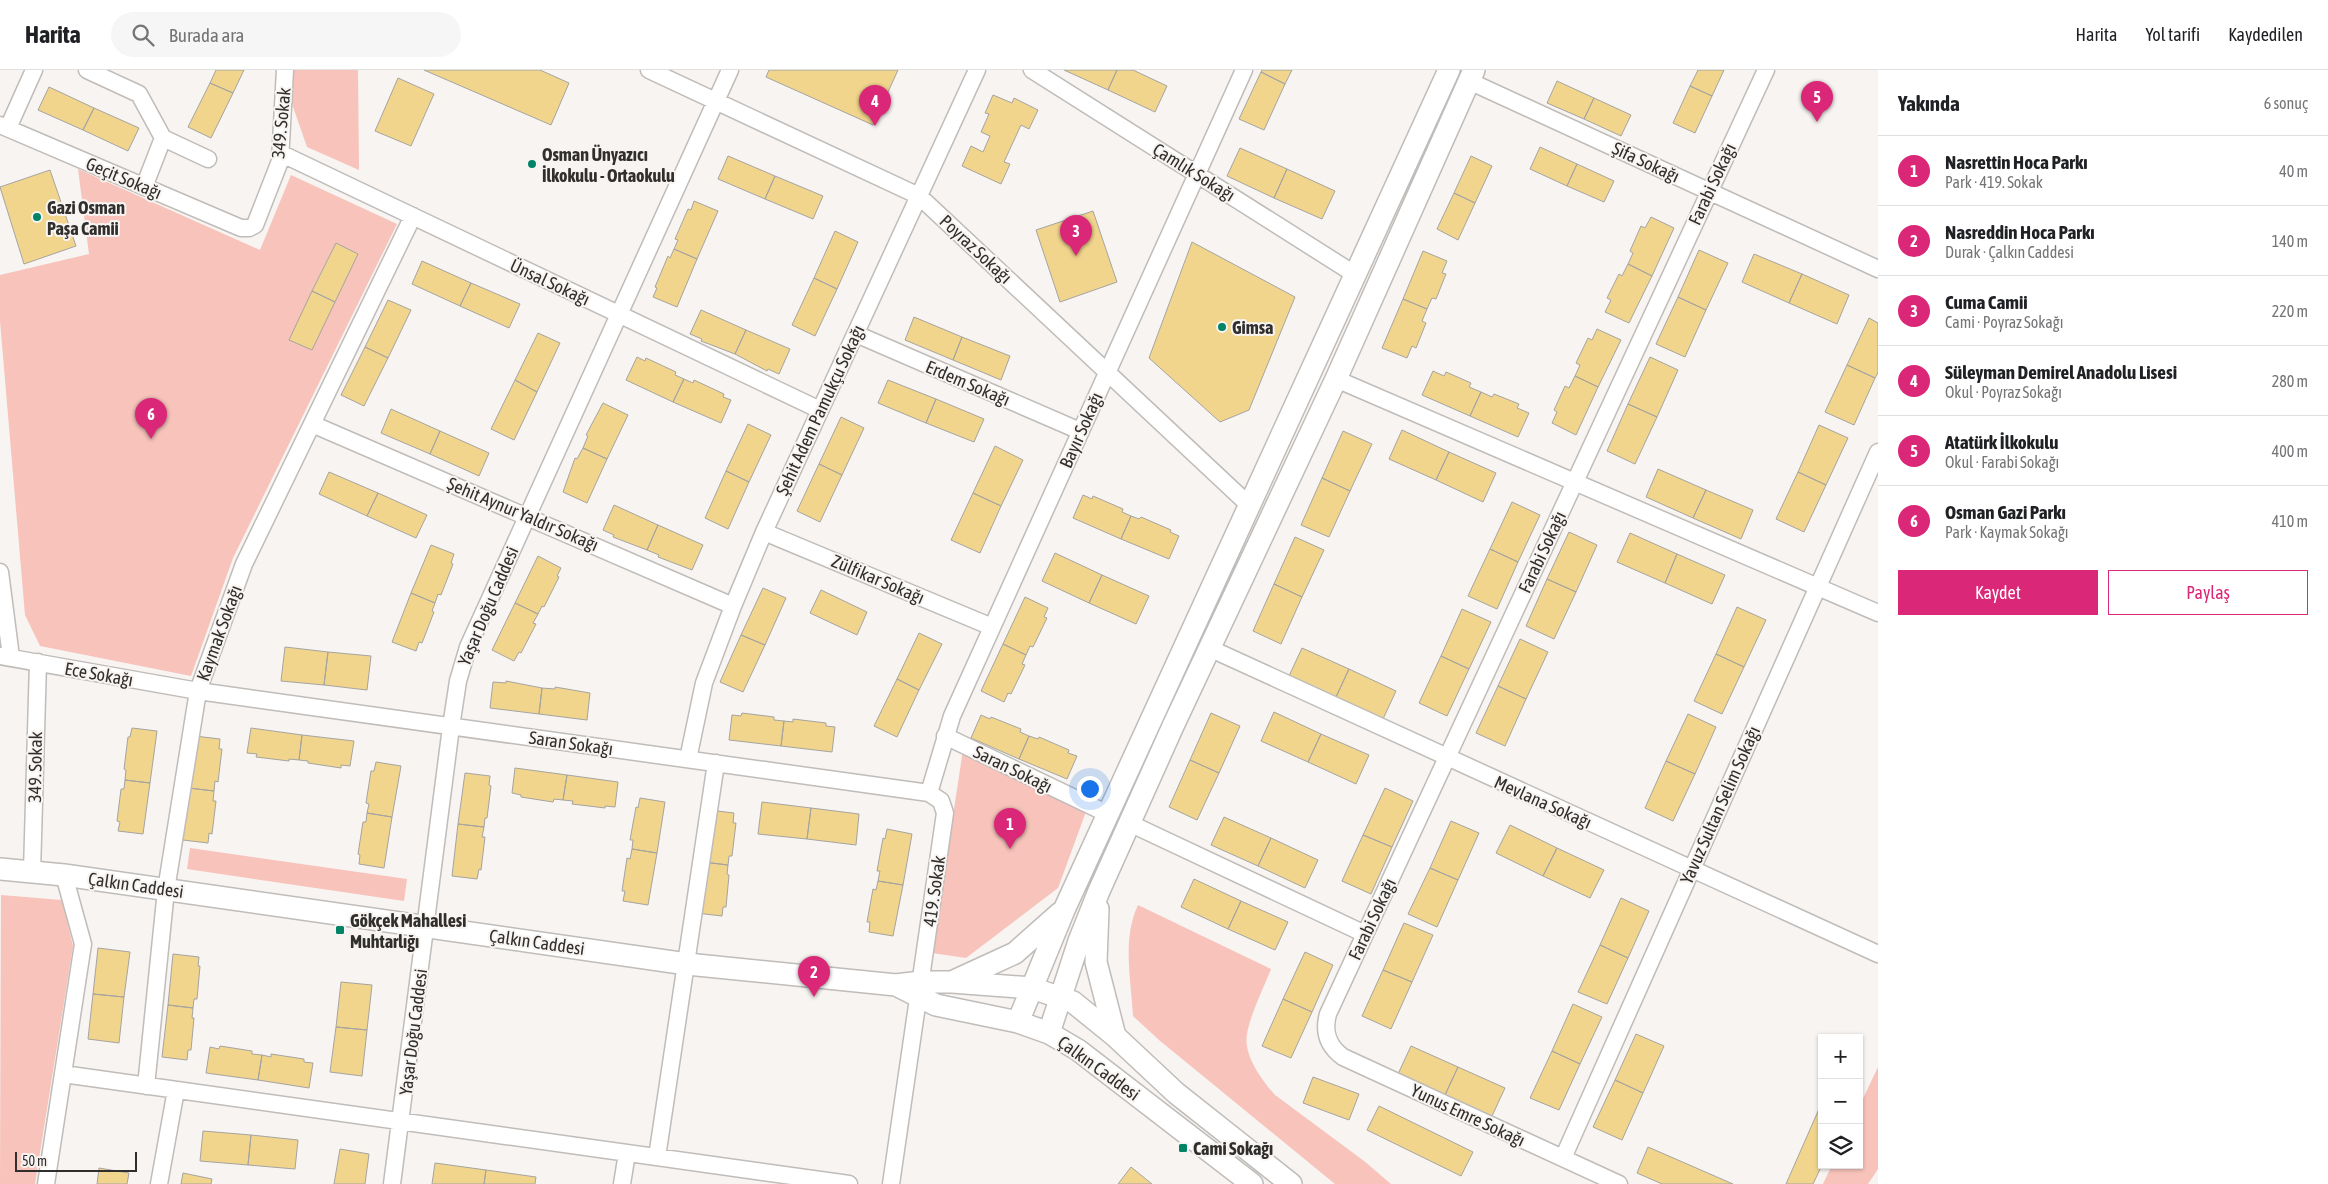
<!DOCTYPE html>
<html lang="tr">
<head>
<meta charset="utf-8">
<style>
	:root { --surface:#fff; --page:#f6f6f6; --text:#202124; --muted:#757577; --line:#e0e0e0; --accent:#db2777 }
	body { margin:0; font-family:"Asap Condensed",sans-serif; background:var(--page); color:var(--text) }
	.controls { position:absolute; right:15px; bottom:15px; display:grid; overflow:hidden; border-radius:0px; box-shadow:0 1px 4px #0004 }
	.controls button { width:45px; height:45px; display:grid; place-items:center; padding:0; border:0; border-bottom:1px solid var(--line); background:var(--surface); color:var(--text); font:25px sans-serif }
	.scale { position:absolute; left:15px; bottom:12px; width:122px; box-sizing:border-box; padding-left:5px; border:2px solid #302f2e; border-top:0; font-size:14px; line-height:18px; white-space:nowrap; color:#302f2e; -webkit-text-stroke:4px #f7f4f1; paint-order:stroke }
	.you { position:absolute; left:1089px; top:718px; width:18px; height:18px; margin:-12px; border:4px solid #fff; border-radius:50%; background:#1a73e8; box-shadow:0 0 0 8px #1a73e833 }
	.badge { display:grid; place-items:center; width:32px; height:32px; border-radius:50%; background:var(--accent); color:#fff; font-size:16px; font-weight:700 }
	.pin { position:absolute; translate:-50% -41px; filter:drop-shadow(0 1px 2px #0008) }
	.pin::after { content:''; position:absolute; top:26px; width:18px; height:15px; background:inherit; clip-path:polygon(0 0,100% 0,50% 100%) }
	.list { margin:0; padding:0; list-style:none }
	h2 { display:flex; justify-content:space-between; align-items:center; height:65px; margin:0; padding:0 20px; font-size:21px }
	h2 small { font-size:16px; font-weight:400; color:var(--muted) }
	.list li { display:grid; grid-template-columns:32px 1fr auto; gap:15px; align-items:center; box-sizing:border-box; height:70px; padding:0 20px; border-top:1px solid var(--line) }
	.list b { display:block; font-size:19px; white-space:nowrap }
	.list p { margin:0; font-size:16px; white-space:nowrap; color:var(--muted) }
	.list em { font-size:16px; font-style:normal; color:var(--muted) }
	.actions { display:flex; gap:10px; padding:15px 20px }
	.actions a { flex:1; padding:11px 0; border:1px solid var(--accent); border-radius:0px; text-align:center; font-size:18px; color:var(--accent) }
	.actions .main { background:var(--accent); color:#fff }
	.icon { flex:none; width:28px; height:28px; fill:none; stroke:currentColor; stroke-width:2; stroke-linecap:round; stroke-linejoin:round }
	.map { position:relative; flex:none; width:1878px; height:1114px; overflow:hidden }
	header { display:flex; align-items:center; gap:30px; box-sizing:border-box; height:70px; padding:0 25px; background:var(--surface); border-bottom:1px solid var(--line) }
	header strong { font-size:24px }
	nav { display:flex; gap:28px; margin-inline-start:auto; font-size:18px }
	.search { width:350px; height:45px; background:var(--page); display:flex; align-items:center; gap:12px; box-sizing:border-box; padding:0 18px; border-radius:28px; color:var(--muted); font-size:19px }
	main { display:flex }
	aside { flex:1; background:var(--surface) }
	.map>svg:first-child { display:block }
</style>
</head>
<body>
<header>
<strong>Harita</strong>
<div class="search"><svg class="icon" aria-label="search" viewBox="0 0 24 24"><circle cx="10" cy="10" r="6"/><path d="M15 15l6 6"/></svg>Burada ara</div>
<nav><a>Harita</a><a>Yol tarifi</a><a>Kaydedilen</a></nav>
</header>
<main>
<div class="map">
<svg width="1878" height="1114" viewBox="0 0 1878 1114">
	<rect width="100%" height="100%" fill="#f7f4f1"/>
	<path fill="#f7c3bb" d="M293,0H358L359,100L307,77L292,34Z
		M78,99L260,180L291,105L397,154L233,488L191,606L40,576L25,545L0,251V205L89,184Z
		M963,680L1087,739L1058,818L966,888L932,883Z
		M190,778L407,809L404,831L187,799Z
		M1,825L62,830L73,876L35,1114H0Z
		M1138,835L1271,899C1264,917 1250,945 1247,964C1243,985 1262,1010 1275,1025L1364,1091L1391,1114H1335L1159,970L1133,946C1131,909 1122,869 1138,835Z
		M1878,997V1099L1868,1114H1823L1832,1095H1859V1037Z"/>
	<path fill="#f2d58d" stroke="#a5a4a0" d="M216,0H244L233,23L210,13Z
		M424,0H540L569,13L551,55Z
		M769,0H898L873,55L766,7Z
		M1064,0H1117L1108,20Z
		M1117,0H1133L1167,16L1155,42L1108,20Z
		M1262,0H1292L1285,14L1261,2Z
		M1698,0H1724L1712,26L1690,16Z
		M1261,2L1285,14L1264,60L1239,49Z
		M398,8L434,24L411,76L375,61Z
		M1557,11L1594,28L1584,49L1547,33Z
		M210,13L233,23L211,68L188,57Z
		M1690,16L1712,26L1695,63L1673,53Z
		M49,17L94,38L83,60L38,40Z
		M993,25L1012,33L1014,28L1038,40L1029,59L1021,55L1004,92L1010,94L1001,114L962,96L971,76L983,82L990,66L981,62L989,44L985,43Z
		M1594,28L1631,45L1621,66L1584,49Z
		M94,38L139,58L128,81L83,60Z
		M1540,77L1577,94L1567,116L1530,99Z
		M1240,78L1287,99L1274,128L1227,106Z
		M728,86L775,106L765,129L718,109Z
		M1471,86L1492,96L1475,133L1454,123Z
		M1577,94L1614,111L1604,132L1567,116Z
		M1287,99L1335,121L1322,149L1274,128Z
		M50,100L76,176L24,194L0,117Z
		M775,106L823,126L813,149L765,129Z
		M1454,123L1475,133L1458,170L1437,159Z
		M694,131L718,141L697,189L674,179L678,170L675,169L688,139L691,140Z
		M1093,141L1117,212L1060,232L1036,160Z
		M1651,147L1674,158L1652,206L1628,194L1633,183L1630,181L1641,156L1645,158Z
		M835,161L858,172L837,219L814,208Z
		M1192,172L1295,227L1249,340L1220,352L1149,288Z
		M336,173L358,184L335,232L312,221Z
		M674,179L697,189L677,237L653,227L657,218L655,217L668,186L670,188Z
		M1699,180L1728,193L1706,240L1678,227Z
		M1423,181L1447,191L1442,203L1446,204L1436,229L1432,228L1427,239L1403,229Z
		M1754,184L1802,204L1789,233L1742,212Z
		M422,191L471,213L460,236L412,214Z
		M1628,194L1652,206L1629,253L1605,242L1611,230L1607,228L1619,204L1622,206Z
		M1802,204L1849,225L1837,254L1789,233Z
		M814,208L837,219L815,266L792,255Z
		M471,213L520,234L509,258L460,236Z
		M312,221L335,232L312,280L289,270Z
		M1678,227L1706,240L1685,287L1656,274Z
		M1403,229L1427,239L1422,251L1426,253L1416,278L1412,276L1407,288L1382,278Z
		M388,230L411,240L388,288L365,277Z
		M701,240L746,260L735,284L701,271L702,269L690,264Z
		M914,247L962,267L953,290L905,270Z
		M1869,248L1878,253V303L1875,308L1847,295Z
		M1597,259L1621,270L1598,317L1575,306L1580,295L1576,293L1588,268L1592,270Z
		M746,260L790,279L779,304L768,299L767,301L735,284Z
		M538,263L560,273L537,322L515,310Z
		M962,267L1010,286L1001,310L953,290Z
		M365,277L388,288L364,336L341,325Z
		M637,287L645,291L646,288L676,302L675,305L684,309L673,332L626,310Z
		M1650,287L1678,300L1657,347L1628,334Z
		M1847,295L1875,308L1854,355L1825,342Z
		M1433,301L1444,306L1446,302L1471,313L1469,317L1481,322L1470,346L1422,325Z
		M1575,306L1598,317L1576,365L1552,353L1557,342L1554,340L1565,316L1569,318Z
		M684,309L693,313L694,310L724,324L723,327L731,330L721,353L673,332Z
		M515,310L537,322L514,370L491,359Z
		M888,310L936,329L926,353L878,333Z
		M1481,322L1492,327L1494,324L1519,334L1517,338L1529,343L1518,367L1470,346Z
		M936,329L984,349L974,372L926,353Z
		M603,333L628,345L607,389L583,378L588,366L586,365Z
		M1628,334L1657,347L1635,394L1607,381Z
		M391,339L440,361L430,384L381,363Z
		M841,347L864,358L842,405L819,394Z
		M748,354L771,365L749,412L726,401Z
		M1819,355L1848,368L1826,415L1798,402Z
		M1402,360L1449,382L1436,410L1389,389Z
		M440,361L489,383L479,406L430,384Z
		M1343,361L1372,374L1350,421L1322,408Z
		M995,376L1023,390L1001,436L973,423Z
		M583,378L607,389L587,433L563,422L575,388L577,389Z
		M1449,382L1496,403L1483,432L1436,410Z
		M819,394L842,405L820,452L797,441Z
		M1658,399L1706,420L1693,448L1646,427Z
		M726,401L749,412L728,459L705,448Z
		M329,402L378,423L367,446L319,424Z
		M1798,402L1826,415L1804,462L1776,449Z
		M1322,408L1350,421L1329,467L1301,455Z
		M1706,420L1753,440L1741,469L1693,448Z
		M378,423L427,445L416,468L367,446Z
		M973,423L1001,436L980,483L951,470Z
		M1083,425L1092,429L1093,426L1123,439L1122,442L1131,446L1121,469L1073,448Z
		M1512,432L1540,445L1518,492L1490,479Z
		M614,435L658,455L647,480L613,467L614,465L603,460Z
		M1131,446L1139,449L1141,447L1171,460L1170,462L1179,466L1169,489L1121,469Z
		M658,455L703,475L692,500L658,487L659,485L647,480Z
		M1569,462L1597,475L1576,522L1547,509Z
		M1630,463L1677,484L1665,513L1617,492Z
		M1295,467L1324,480L1302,527L1274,514Z
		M431,475L454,484L451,493L453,494L441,525L438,524L435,533L411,523Z
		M1490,479L1518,492L1497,539L1468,526Z
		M1055,483L1102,505L1089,533L1042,511Z
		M1677,484L1725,505L1712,534L1665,513Z
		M538,486L561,498L557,506L559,507L544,537L542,536L538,544L515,533Z
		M1102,505L1149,526L1136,554L1089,533Z
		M1547,509L1576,522L1554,569L1526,556Z
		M1274,514L1302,527L1281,574L1253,561Z
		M763,518L786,528L765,575L741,565Z
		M821,520L867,542L857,565L810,543Z
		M411,523L435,533L432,541L434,542L422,573L419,572L416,581L392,572Z
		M1025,527L1048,538L1044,547L1047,548L1033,577L1030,576L1026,585L1003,574Z
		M515,533L538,544L533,553L536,554L521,583L519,582L514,591L492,580Z
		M1737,537L1766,550L1744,597L1716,584Z
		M1462,539L1491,552L1469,599L1441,586Z
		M919,563L942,574L919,620L897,609Z
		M741,565L765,575L743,622L720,612Z
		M1520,569L1548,582L1526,629L1498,616Z
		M1003,574L1026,585L1022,594L1025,595L1011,624L1008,623L1004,632L981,621Z
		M285,577L328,582L324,615L281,611Z
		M1302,578L1349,599L1336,627L1289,606Z
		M328,582L371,586L367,620L324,615Z
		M1716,584L1744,597L1722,644L1694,631Z
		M1441,586L1469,599L1447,646L1419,633Z
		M1349,599L1396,621L1383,649L1336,627Z
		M897,609L919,620L897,667L874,656Z
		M506,611L542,618L539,644L490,638L493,612L506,613Z
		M1498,616L1526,629L1505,676L1476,663Z
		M555,617L590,623L587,650L539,644L542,618L555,619Z
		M1274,642L1321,664L1308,692L1261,671Z
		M742,643L774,647V650L784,651L781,676L729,670L732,645L741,646Z
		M1211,643L1240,656L1219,703L1190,690Z
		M1688,644L1716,657L1695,704L1666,691Z
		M981,645L990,649L991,647L1021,659L1020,662L1029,666L1019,689L971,668Z
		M793,649L826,653V656L835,657L832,682L781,676L784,651L793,652Z
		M132,658L157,661L150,713L125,710L126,700L124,699L128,667H130Z
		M251,658L302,665L299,690L289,689V691L256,687L257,684L247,683Z
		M1321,664L1369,685L1356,714L1308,692Z
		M302,665L354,671L350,696L341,695V698L308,693V691L299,690Z
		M195,666L220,669L219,679H222L218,712L215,711L214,721L189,718Z
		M1029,666L1038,669L1039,667L1069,680L1068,683L1077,686L1067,709L1019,689Z
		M1190,690L1219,703L1197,750L1169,737Z
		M1666,691L1695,704L1673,751L1645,738Z
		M376,692L401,696L392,747L367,743L369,734L366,733L371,701H374Z
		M515,698L567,705L563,730L554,729L553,732L521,727V725L512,723Z
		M465,703L490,706L489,715L491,716L487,748H485L484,757L458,754Z
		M567,705L618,712L615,737L605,736V738L572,734L573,731L563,730Z
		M125,710L150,713L143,764L118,761L120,752L117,751L121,719H124Z
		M189,718L214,721L213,731H216L212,764L209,763L208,773L183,770Z
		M1385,718L1413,731L1392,777L1363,765Z
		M640,728L665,732L657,783L632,779L633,770H630L636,737L638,738Z
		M762,732L811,738L807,769L758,764Z
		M811,738L859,744L856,775L807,769Z
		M709,740L734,743L733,753H736L732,786H729L728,795L703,792Z
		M367,743L392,747L384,798L359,794L360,785L358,784L363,752H366Z
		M1224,747L1271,768L1258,796L1211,775Z
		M1451,751L1479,763L1458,810L1430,798Z
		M458,754L484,757L482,767H485L481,800L479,799L477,809L452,806Z
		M1510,755L1557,778L1543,806L1496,783Z
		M887,759L912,764L903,815L878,811L880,801H877L883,768L885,769Z
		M1363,765L1392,777L1371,824L1342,811Z
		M1271,768L1318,790L1305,818L1258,796Z
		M1557,778L1604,800L1590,828L1543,806Z
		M632,779L657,783L648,835L623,831L625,821H622L627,788L630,789Z
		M703,792L728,795L727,804L729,805L726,837H723L722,846L696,843Z
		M1430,798L1458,810L1437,857L1408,844Z
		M1194,809L1241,831L1228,859L1181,837Z
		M878,811L903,815L893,866L869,862L870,852H867L873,819L876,820Z
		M1621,828L1649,841L1628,888L1600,875Z
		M1241,831L1288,852L1275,880L1228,859Z
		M1404,853L1433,865L1412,912L1383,900Z
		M1600,875L1628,888L1607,934L1578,922Z
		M98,878L130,882L124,927L93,924Z
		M1305,882L1333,895L1312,942L1283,929Z
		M173,884L199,887L198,896H200L197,929H194L193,938L168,935Z
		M1383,900L1412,912L1391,959L1362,946Z
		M341,912L372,915L367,960L336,957Z
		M93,924L124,927L119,973L88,969Z
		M1283,929L1312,942L1291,988L1262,976Z
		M1573,934L1602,947L1580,994L1552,981Z
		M168,935L193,938L192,948H194L191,980H188L187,990L162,987Z
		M336,957L367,960L362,1006L330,1002Z
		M1636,964L1664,976L1643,1023L1615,1010Z
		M220,976L252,981V984L262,985L258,1010L206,1003L210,977L219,979Z
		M1411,976L1458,997L1445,1025L1398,1004Z
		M1552,981L1580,994L1559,1040L1530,1028Z
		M271,984L304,989V992L313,993L309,1018L258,1010L262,985L271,987Z
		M1458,997L1505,1018L1492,1046L1445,1025Z
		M1313,1007L1359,1024L1349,1050L1303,1033Z
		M1615,1010L1643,1023L1622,1070L1593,1057Z
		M1379,1036L1473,1082L1461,1106L1367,1060Z
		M1819,1039L1822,1041V1095L1813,1114H1786Z
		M203,1061L251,1065L248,1095L200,1091Z
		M251,1065L298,1070L295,1099L248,1095Z
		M1648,1077L1733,1114H1662L1637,1103Z
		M340,1079L369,1084L365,1114H334Z
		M435,1093L486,1100L484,1114H432Z
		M1131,1097L1152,1114H1118Z
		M99,1098L129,1103L127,1114H97Z
		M486,1100L536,1107L535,1114H484Z
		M183,1103L212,1109L211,1114H181Z"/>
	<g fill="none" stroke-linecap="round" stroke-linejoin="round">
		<defs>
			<path id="minor" d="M87,0L139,24L163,68L144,117
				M649,0L919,126L1250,436
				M1032,0L1356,205
				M1469,11L1878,199
				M0,55L241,158H249L255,155L280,91L285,0
				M8,58L34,0
				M163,68L208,89
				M280,83L820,340
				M856,264L1080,361
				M1336,309L1878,543
				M312,354L733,536
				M764,462L992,557
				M0,502L11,587
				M1209,578L1878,884
				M0,586L198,621L929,723L941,731L945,743L891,1114
				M945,666L1108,744
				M688,689L704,613L733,536L764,462L977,0
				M929,723L952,646L1244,0
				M1129,753L1365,864
				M32,802L38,592
				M63,1004L849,1114
				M146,1016L166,820L198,621L244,494L413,146
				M657,1087L716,693
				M1563,1088L1878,382
				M46,1114L83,874L64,805
				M159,1114L176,1020
				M392,1114L451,657L458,611L468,577L730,0
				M622,1114L627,1083
				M1619,1114L1343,987C1328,976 1323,962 1328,944L1766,0"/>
			<path id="major" d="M0,799L64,805L687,894L896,915L921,912H952L1032,918L1073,932L1115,966L1176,1023L1291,1114
				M1098,839L1096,892L1115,966
				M954,911L1015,883L1060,843
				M896,915L936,935L1018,952L1049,963L1078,980L1252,1114
				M1018,952L1064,840L1449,0
				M1049,963L1079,871L1099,821L1173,656L1336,309L1474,0"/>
		</defs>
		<use href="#minor" stroke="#bfbcb9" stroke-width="19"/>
		<use href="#major" stroke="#bfbcb9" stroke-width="24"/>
		<use href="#minor" stroke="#fff" stroke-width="16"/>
		<use href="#major" stroke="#fff" stroke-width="21"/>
	</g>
	<g fill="#018466" stroke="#f7f4f1" stroke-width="2">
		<circle cx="532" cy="94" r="5"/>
		<circle cx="37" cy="147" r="5"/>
		<circle cx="1222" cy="257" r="5"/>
		<rect x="335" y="855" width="10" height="10" rx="2.5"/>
		<rect x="1178" y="1073" width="10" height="10" rx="2.5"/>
	</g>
	<g text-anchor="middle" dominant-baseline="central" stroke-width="4" stroke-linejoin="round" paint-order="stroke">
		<g font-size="18" fill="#302f2e" stroke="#f7f4f1">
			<text transform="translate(281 53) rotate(-85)">349. Sokak</text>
			<text transform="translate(1646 92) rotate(25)">Şifa Sokağı</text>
			<text transform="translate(1194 102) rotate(32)">Çamlık Sokağı</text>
			<text transform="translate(124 108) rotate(23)">Geçit Sokağı</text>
			<text transform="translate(1712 114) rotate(-65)">Farabi Sokağı</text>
			<text transform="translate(976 179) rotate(43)">Poyraz Sokağı</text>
			<text transform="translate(550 212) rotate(25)">Ünsal Sokağı</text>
			<text transform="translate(968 313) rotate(23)">Erdem Sokağı</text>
			<text transform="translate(820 340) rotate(-65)">Şehit Adem Pamukçu Sokağı</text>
			<text transform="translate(1081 360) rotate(-66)">Bayır Sokağı</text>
			<text transform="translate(523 444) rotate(23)">Şehit Aynur Yaldır Sokağı</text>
			<text transform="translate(1542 482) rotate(-65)">Farabi Sokağı</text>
			<text transform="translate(878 509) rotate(23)">Zülfikar Sokağı</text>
			<text transform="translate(488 536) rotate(-67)">Yaşar Doğu Caddesi</text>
			<text transform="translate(219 563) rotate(-70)">Kaymak Sokağı</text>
			<text transform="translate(99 604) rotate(10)">Ece Sokağı</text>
			<text transform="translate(571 673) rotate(8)">Saran Sokağı</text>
			<text transform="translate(35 697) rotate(-89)">349. Sokak</text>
			<text transform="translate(1013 699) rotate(26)">Saran Sokağı</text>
			<text transform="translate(1543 732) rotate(24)">Mevlana Sokağı</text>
			<text transform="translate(1720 735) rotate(-66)">Yavuz Sultan Selim Sokağı</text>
			<text transform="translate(136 815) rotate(8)">Çalkın Caddesi</text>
			<text transform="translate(934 821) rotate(-82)">419. Sokak</text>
			<text transform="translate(1372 849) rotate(-65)">Farabi Sokağı</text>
			<text transform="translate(537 872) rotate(8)">Çalkın Caddesi</text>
			<text transform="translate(413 962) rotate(-83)">Yaşar Doğu Caddesi</text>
			<text transform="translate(1099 998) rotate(36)">Çalkın Caddesi</text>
			<text transform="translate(1468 1045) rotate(25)">Yunus Emre Sokağı</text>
		</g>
		<g font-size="18" font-weight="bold" fill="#302f2e" stroke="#f7f4f1" text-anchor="start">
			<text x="542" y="84">Osman Ünyazıcı<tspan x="542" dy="21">İlkokulu - Ortaokulu</tspan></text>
			<text x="47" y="137">Gazi Osman<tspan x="47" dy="21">Paşa Camii</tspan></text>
			<text x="1232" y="257">Gimsa</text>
			<text x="350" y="850">Gökçek Mahallesi<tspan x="350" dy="21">Muhtarlığı</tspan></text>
			<text x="1193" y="1078">Cami Sokağı</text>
		</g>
	</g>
</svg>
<div class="controls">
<button>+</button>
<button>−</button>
<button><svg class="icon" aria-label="layers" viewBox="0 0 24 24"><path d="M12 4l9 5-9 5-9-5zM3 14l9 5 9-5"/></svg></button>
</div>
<div class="scale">50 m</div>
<div class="you"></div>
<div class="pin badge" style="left:1010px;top:779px">1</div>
<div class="pin badge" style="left:814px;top:927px">2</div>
<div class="pin badge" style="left:1076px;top:186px">3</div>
<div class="pin badge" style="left:875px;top:56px">4</div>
<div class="pin badge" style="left:1817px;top:52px">5</div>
<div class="pin badge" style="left:151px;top:369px">6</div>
</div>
<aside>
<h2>Yakında<small>6 sonuç</small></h2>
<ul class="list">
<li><span class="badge">1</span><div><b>Nasrettin Hoca Parkı</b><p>Park · 419. Sokak</p></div><em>40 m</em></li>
<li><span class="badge">2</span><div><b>Nasreddin Hoca Parkı</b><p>Durak · Çalkın Caddesi</p></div><em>140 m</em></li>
<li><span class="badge">3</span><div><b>Cuma Camii</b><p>Cami · Poyraz Sokağı</p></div><em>220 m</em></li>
<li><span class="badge">4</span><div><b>Süleyman Demirel Anadolu Lisesi</b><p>Okul · Poyraz Sokağı</p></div><em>280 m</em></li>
<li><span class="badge">5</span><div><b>Atatürk İlkokulu</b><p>Okul · Farabi Sokağı</p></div><em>400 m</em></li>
<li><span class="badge">6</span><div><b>Osman Gazi Parkı</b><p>Park · Kaymak Sokağı</p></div><em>410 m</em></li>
</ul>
<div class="actions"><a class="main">Kaydet</a><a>Paylaş</a></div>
</aside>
</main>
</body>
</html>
